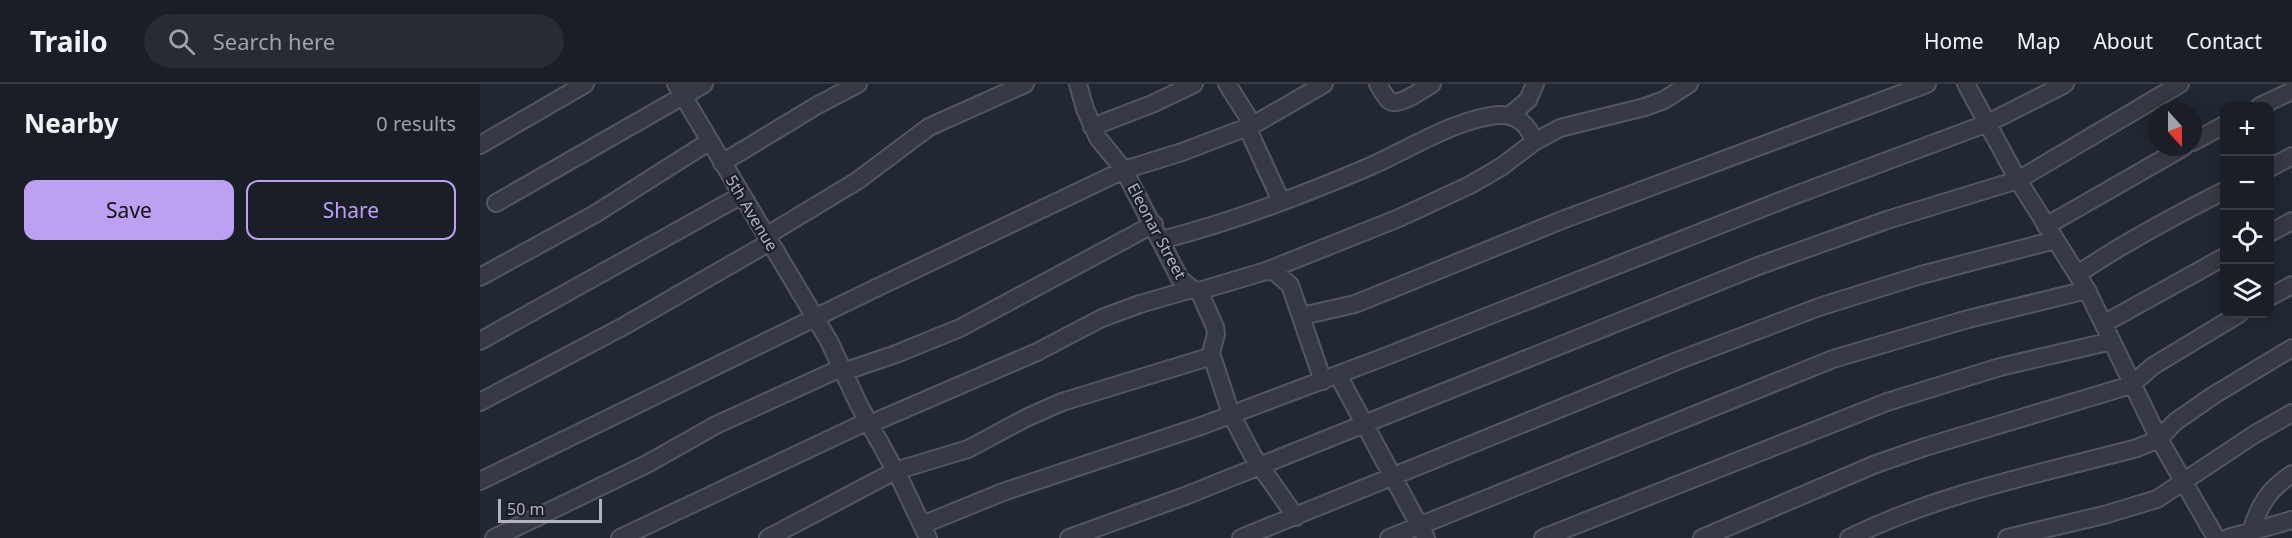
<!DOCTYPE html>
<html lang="en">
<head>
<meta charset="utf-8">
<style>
	:root { --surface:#1a1e26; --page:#272b32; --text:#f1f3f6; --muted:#9fa2a7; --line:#383c43; --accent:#bca0f2 }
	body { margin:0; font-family:"Noto Sans",sans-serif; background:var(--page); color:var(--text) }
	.controls { position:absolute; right:18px; top:18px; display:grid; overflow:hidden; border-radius:12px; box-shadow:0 3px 15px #0003 }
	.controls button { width:54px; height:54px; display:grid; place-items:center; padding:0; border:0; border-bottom:2px solid var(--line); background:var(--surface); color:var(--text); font:30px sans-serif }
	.compass { position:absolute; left:1668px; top:18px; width:54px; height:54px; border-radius:50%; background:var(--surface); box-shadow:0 3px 15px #0003; rotate:159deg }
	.scale { position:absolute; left:18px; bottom:15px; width:104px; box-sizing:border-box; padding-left:6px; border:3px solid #afb4c0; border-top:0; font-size:16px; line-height:21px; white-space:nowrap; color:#afb4c0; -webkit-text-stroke:4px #1a1f28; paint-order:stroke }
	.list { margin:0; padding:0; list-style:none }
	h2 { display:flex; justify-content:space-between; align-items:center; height:78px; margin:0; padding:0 24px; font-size:26px }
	h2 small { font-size:20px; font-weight:400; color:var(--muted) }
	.actions { display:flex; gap:12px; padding:18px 24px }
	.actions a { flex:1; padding:14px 0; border:2px solid var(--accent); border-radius:12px; text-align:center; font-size:21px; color:var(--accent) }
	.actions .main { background:var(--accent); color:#111 }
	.icon { flex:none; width:33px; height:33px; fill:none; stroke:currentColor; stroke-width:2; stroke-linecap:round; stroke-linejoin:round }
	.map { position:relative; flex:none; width:1812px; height:454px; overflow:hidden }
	header { display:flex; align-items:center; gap:36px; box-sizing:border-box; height:84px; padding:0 30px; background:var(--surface); border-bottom:2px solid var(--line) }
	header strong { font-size:28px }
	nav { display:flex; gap:33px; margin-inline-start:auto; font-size:21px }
	.search { width:420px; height:54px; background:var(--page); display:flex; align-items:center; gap:15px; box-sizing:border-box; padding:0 21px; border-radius:33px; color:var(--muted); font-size:22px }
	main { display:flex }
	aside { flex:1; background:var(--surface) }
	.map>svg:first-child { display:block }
</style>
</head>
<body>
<header>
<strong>Trailo</strong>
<div class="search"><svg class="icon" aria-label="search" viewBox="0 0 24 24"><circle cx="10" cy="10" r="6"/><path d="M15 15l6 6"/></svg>Search here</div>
<nav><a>Home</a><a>Map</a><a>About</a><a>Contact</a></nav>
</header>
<main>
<aside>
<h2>Nearby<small>0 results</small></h2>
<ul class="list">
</ul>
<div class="actions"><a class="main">Save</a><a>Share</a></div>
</aside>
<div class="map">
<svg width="1812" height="454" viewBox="0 0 1812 454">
	<rect width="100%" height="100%" fill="#222833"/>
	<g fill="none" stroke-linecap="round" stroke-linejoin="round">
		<defs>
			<path id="minor" d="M196,0L349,257L379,321L421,397L448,454
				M598,0L605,25L618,54L644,86L700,195L712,205L719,207L786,187L795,188L810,201L843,297
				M747,0L773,41
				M898,0C901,5 905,13 910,17C919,23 943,5 952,0
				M1486,0L1538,96L1607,206L1679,355L1736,454
				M1780,22L1812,7
				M1029,32L1048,16L1055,0
				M612,43L672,20L714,0
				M767,43L801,117
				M1713,58L1744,41
				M0,61L105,0
				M242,79L336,22L378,0
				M1790,84L1812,72
				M16,119L224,0
				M1566,142L1704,63
				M1790,149L1812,137
				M286,152L377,97L449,43L545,0
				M681,156C753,138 823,111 891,82C929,65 976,35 1018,31C1037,30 1049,41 1054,58
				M786,187L919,134L990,101L1021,83L1054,58L1080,44L1165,23L1184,16L1209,0
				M1598,190C1645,158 1694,132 1744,107
				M0,193L115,130L230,57
				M719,207L735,243L736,250L731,269L751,330L773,372L816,433
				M1790,213L1812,201
				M822,232L875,220L1082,136L1447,0
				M1625,239L1744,173
				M0,257L262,111
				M363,288L416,270L480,244L674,140
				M858,291L946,454
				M0,318L144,242L290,158
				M390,340L557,268L622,234L660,220L712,205
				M0,397L396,204L644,86L702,68L773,41L844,0
				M442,441L523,408L721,342L899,275L1313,112L1508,39L1585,0
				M1771,447C1780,420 1788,406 1812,390
				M14,454L167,380L236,341L361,284
				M140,454L388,337
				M288,454L415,387L488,365L546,334L582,318L732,272
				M589,454L705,412L1278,182L1407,136L1538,96L1700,0
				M761,454L1197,277L1339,223L1441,191L1575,156
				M909,454L1353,275L1488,235L1607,206
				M1063,454L1407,318L1520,283L1632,257
				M1222,454L1396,380L1445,363L1651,301L1673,282L1759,230
				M1369,454C1460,409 1559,390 1657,364L1679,355L1695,338L1734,311L1812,264
				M1527,454L1624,431L1677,415L1775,350L1812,329
				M1748,454L1812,436"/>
		</defs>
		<use href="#minor" stroke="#525761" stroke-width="20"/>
		<use href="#minor" stroke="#353a44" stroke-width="16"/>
	</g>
	<g text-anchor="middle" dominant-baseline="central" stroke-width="4.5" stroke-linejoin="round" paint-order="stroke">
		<g font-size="16" fill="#afb4c0" stroke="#1a1f28">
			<text transform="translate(272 129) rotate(59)">5th Avenue</text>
			<text transform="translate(677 147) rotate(62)">Eleonar Street</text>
		</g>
	</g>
</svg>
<div class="controls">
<button>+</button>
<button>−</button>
<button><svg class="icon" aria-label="locate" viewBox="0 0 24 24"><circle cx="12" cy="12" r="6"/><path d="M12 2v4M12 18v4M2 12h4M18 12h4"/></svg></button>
<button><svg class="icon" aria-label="layers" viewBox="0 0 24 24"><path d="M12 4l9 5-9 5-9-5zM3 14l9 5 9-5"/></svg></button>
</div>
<svg class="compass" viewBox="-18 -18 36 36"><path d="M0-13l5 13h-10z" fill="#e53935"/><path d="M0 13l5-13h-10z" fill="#9fa2a7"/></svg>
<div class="scale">50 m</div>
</div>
</main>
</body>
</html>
